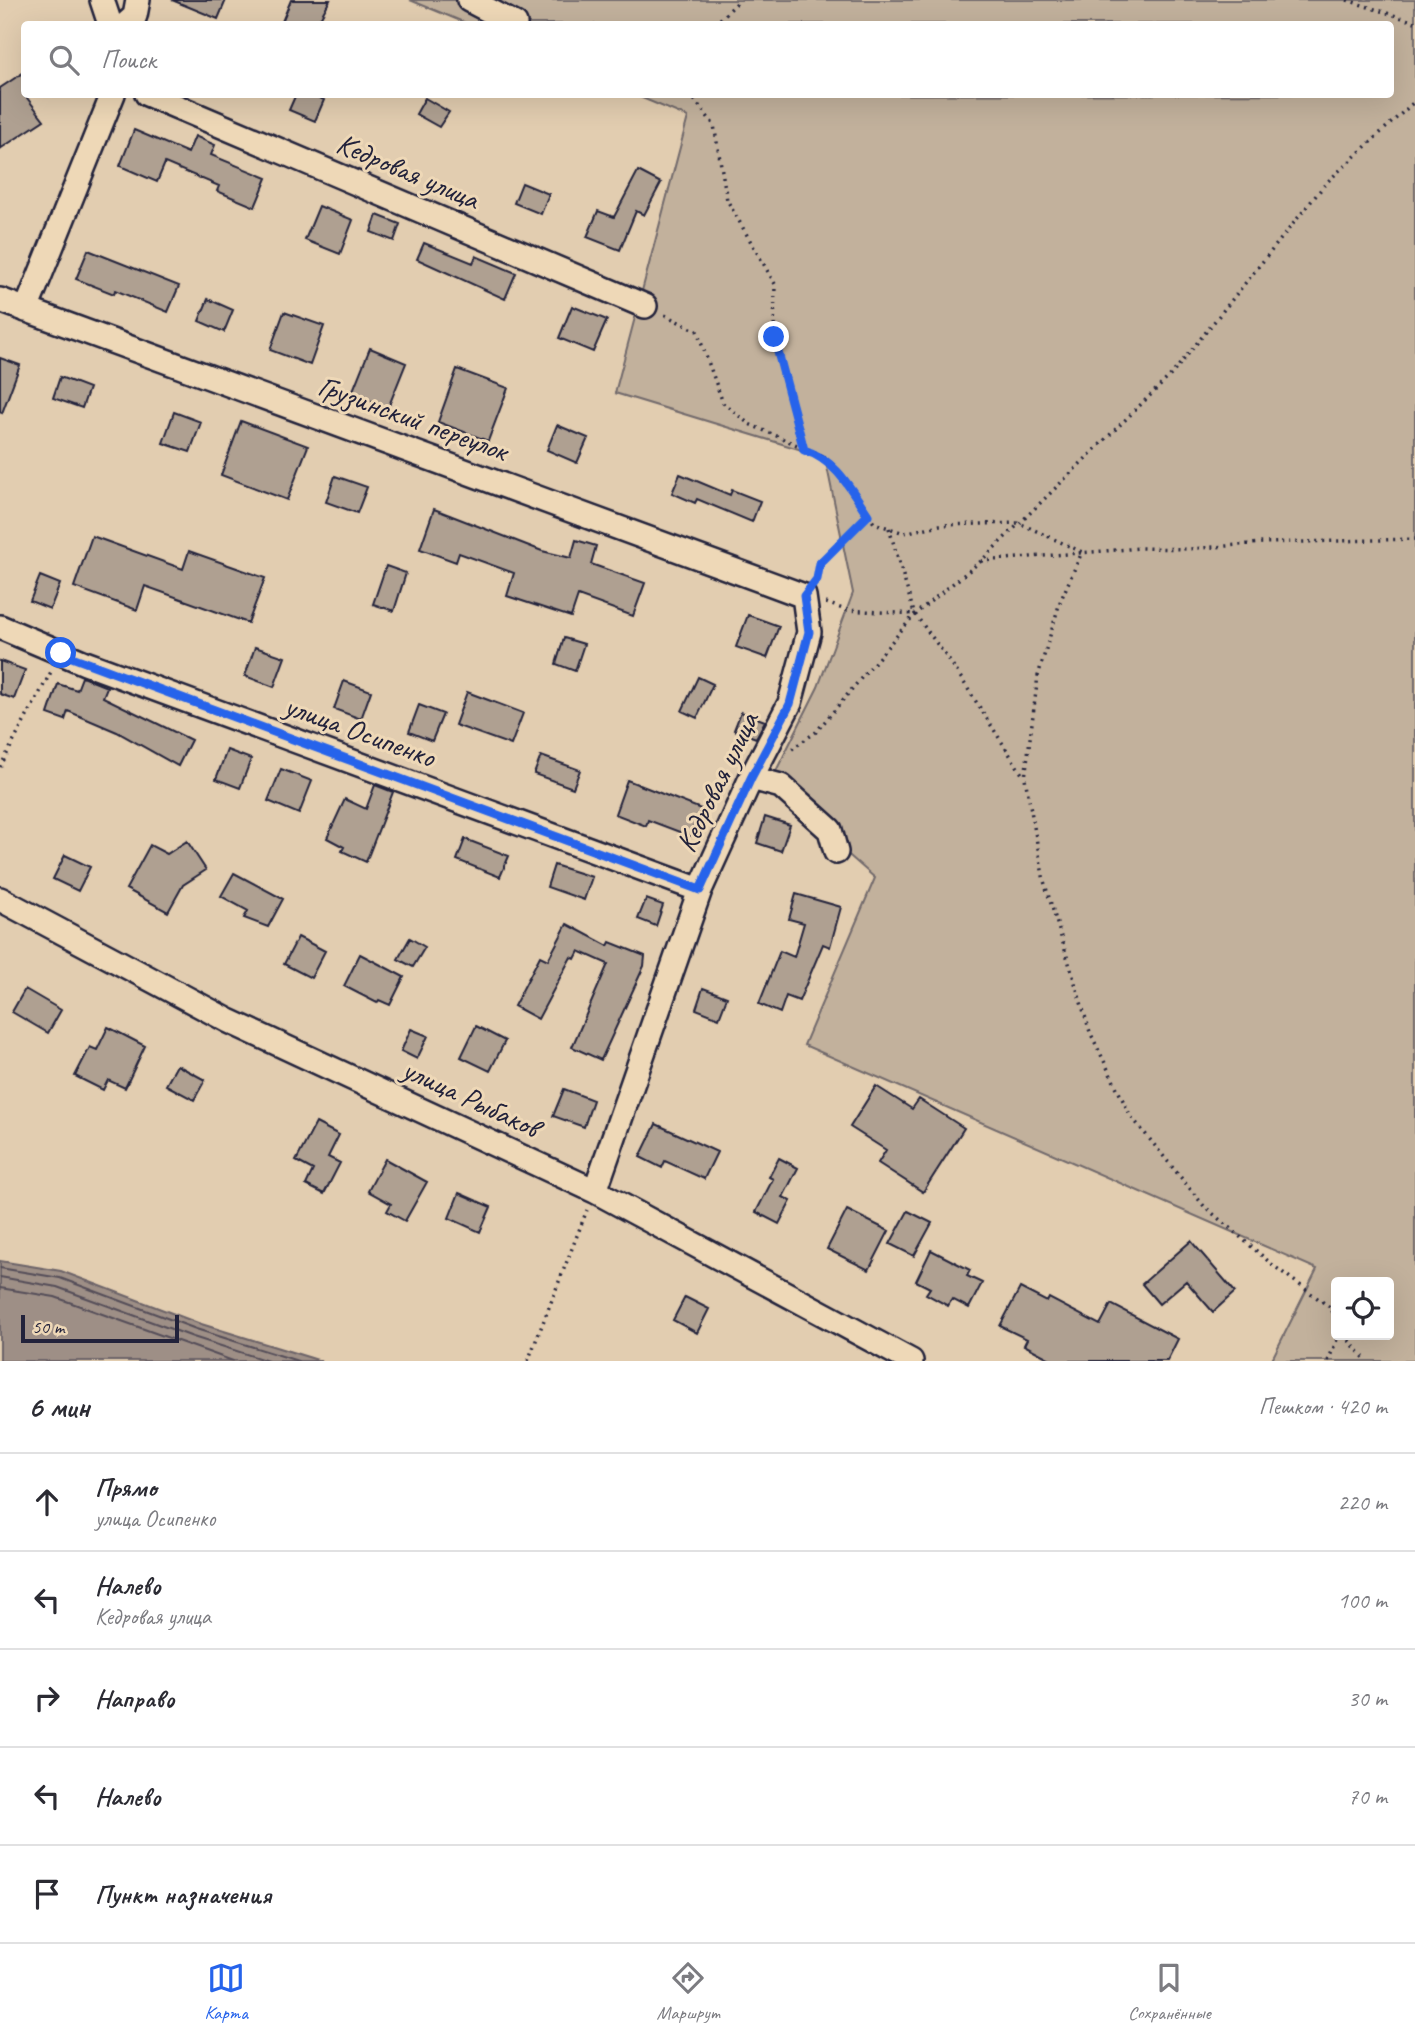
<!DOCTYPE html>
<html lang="ru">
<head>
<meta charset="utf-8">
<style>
	:root { --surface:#fff; --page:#f7f7f7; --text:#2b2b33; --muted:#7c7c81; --line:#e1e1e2; --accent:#2563eb }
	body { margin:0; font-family:Caveat,sans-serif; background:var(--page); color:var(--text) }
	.controls { position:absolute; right:21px; bottom:21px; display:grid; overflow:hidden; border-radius:7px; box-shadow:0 7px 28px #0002 }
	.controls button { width:63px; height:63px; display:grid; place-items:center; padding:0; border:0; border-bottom:2px solid var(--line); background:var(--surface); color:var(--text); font:35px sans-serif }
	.scale { position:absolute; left:21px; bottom:18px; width:158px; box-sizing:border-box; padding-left:7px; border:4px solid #22223b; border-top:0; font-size:19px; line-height:24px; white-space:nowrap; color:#22223b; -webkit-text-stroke:5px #eed8b7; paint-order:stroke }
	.stop { position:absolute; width:21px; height:21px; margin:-16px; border:5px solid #2563eb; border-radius:50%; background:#fff }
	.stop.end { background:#2563eb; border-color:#fff; box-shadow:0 2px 7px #0008 }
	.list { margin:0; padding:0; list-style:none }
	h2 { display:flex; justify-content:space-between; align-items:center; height:91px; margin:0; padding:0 28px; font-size:30px }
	h2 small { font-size:23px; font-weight:400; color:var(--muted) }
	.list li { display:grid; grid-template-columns:46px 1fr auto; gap:21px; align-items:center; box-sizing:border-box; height:98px; padding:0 28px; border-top:2px solid var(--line) }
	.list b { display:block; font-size:26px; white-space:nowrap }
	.list p { margin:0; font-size:23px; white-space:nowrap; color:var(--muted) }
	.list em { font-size:23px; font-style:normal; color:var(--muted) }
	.icon { flex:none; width:38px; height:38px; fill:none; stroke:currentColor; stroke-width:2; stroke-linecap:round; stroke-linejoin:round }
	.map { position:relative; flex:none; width:1415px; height:1361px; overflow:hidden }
	.search { position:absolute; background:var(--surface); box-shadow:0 7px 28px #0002; left:21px; right:21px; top:21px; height:77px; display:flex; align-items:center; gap:18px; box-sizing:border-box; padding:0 24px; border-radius:7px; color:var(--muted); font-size:26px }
	.sheet { height:581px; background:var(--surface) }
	nav { display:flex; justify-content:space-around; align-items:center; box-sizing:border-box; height:98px; border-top:2px solid var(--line); background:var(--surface); font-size:19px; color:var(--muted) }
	nav a { display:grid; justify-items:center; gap:4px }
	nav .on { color:var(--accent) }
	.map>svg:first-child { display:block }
</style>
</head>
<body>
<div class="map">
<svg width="1415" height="1361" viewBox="0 0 1415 1361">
	<rect width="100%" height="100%" fill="#e2cdb0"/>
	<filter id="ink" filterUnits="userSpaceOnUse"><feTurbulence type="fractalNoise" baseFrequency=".0143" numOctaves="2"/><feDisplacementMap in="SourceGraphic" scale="14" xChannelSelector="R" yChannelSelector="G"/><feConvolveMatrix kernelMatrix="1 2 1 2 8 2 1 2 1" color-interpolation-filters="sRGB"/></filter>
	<g filter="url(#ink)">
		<path fill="#c2b19c" stroke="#726a6c" stroke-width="2" fill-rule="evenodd" d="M410,0H1415V1361H1271L1317,1269L804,1045L875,878L769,785L818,687L853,593L825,457L615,393L688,117L635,95L1390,94V24H468ZM1336,1282H1389V1335H1336Z"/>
		<path fill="#9e8f86" stroke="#6c6368" stroke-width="2" d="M0,1261L61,1271L198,1323L321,1361H0Z"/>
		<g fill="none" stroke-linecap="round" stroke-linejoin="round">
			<path stroke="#544e59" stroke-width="2" d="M0,1268L60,1278L196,1329L298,1361
				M0,1277L57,1287L193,1337L268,1361
				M0,1288L55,1297L233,1361"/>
		</g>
		<path fill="#afa091" stroke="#22223b" stroke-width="2" d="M172,0H226L218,19Z
			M291,0H330L317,24H281Z
			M24,72V94L44,120L0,149V88Z
			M296,94H312L324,100L315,121L289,110Z
			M425,98L449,112L439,127L416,114Z
			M134,130L188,153L195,136L215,145L211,155L267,178L255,207L217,191L219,186L165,163L157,182L120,166Z
			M638,171L661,183L644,215L636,211L620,250L587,237L598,211L614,217Z
			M522,183L549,194L541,214L514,203Z
			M319,206L353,220L340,254L305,240Z
			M377,215L400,224L394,241L371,232Z
			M424,243L473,263L476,256L516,273L505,299L417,259Z
			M88,250L179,286L168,312L115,290L114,294L76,279Z
			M208,299L233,310L224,332L199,321Z
			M572,306L607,320L593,352L559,338Z
			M284,312L324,326L310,365L270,350Z
			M370,348L406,363L388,408L352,393Z
			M0,358L20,365L2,413L0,412Z
			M457,369L508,388L488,441L438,422Z
			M60,377L89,388L82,408L53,398Z
			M174,412L201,422L190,452L163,443Z
			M241,421L308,446L287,500L221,475Z
			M557,425L588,438L577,463L547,450Z
			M680,474L730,495L732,490L760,501L752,522L697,499L695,503L672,493Z
			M335,476L367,487L357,513L326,502Z
			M434,509L542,551L571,558L576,540L596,546L591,564L645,583L633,616L578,596L571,617L507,596L514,573L459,553L456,562L420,549Z
			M92,536L183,569L189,551L265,578L248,623L145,586L137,610L74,587Z
			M386,566L406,573L394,611L373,604Z
			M40,576L60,584L50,609L30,601Z
			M748,615L779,626L767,658L736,647Z
			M564,638L584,644L575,671L556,664Z
			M255,647L285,657L274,687L245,676Z
			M0,661L25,670L14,699L0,694Z
			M82,677L107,687L103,697L191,740L178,766L117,732L68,711L65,720L48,714L58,684L77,690Z
			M698,677L713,684L697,718L682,711Z
			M344,681L371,691L361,719L334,709Z
			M467,692L523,713L511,745L455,725Z
			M419,705L443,714L432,741L409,732Z
			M741,712L765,721L756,738L734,730Z
			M227,750L251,759L240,788L216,779Z
			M541,756L580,770L573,788L534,774Z
			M281,769L312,781L299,814L268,801Z
			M627,780L701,809L690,836L648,820L646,826L615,814Z
			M375,785L393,792L366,862L342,851L344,847L327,838L345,799L366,809Z
			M765,817L790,825L781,851L757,843Z
			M465,839L509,856L500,877L457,860Z
			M187,841L206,870L183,885L168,912L126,889L150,845L167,854Z
			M65,855L90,867L78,891L53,879Z
			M554,865L592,877L584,900L547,887Z
			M234,873L283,899L268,927L244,918L248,911L221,896Z
			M796,894L841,907L830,947L823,944L799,1001L786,996L780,1013L759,1004L780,951L794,957L804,923L789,919Z
			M646,899L663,905L656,926L638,919Z
			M567,924L608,946L610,942L645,956L644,966L601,1060L572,1047L608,964L579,951L575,959L571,957L538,1019L514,1006L540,956L548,960Z
			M298,937L325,951L311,978L284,964Z
			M410,938L425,947L413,967L398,959Z
			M360,954L404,977L390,1005L379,1000L377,1003L344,986Z
			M703,988L727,997L719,1018L696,1009Z
			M25,989L61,1010L48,1033L12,1012Z
			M476,1026L505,1041L490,1071L461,1057Z
			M108,1027L145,1046L125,1088L108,1080L103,1090L75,1076L90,1047L97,1050Z
			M411,1029L428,1036L417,1059L401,1051Z
			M177,1065L205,1080L194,1100L166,1085Z
			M876,1086L912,1109L919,1099L964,1128L923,1192L878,1163L886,1150L850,1127Z
			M564,1089L593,1100L584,1127L553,1116Z
			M316,1123L339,1135L328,1157L340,1163L324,1194L306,1185L313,1170L296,1161Z
			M656,1124L717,1152L704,1179L665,1161L662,1168L640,1157Z
			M779,1158L798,1168L783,1197L791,1201L779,1224L756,1212L773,1179L769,1177Z
			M385,1159L427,1182L405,1221L387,1211L391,1204L368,1191Z
			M459,1193L491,1207L480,1232L449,1218Z
			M847,1210L889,1231L869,1270L827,1249Z
			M908,1211L932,1223L914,1256L890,1244Z
			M1191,1241L1235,1292L1213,1312L1186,1281L1159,1304L1142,1284Z
			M931,1250L970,1270L967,1276L982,1283L969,1308L952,1299L948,1306L926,1294L930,1288L916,1281Z
			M1020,1288L1047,1302L1049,1298L1100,1325L1111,1304L1178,1339L1167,1361H1054L1024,1345L1027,1339L1000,1326Z
			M685,1297L709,1309L697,1333L673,1320Z"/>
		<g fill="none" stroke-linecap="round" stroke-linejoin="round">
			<defs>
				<path id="minor" d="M102,0L110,24
					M469,0L515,24
					M126,24L135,16L138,0
					M147,94L645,306
					M0,300L804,596L809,632L790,703L751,778L700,890L595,1191
					M26,310L113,94
					M0,627L85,663L700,890
					M751,778L781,786L830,830L836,852
					M0,899L229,1021L595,1191L911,1361"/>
			</defs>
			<use href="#minor" stroke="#22223b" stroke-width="28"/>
			<path stroke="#22223b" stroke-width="3.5" stroke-dasharray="2 5" stroke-linecap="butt" d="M1347,0L1415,22
				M715,24L740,0
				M690,94L714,125L727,200L775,284L774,337L804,450
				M665,315L697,331L723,403L749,424L818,454L835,467L874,523L904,533L940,525L1019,523L1082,552L1060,602L1038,676L1025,778L1044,881L1090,1032L1130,1115L1204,1206L1274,1266L1331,1308L1336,1321
				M889,528L914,613
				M981,561L1141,548L1190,549L1262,543L1415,539
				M816,580L820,563L868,515
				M826,603L846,610L915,614L954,667L1024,777
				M792,749L816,732L915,614L981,561L1172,374L1326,183L1415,101
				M0,767L52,670
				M1344,1335L1367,1361
				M528,1361L587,1210
				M1328,1361L1339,1335"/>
			<use href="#minor" stroke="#eed8b7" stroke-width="23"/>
		</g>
	</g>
	<g fill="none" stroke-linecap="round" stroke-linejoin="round" filter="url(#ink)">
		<path stroke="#2563eb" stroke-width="9" d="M61,653L700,890L751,778L790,704L809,632L804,596L817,579L820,563L868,515C850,488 836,460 804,450L774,337"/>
	</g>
	<g text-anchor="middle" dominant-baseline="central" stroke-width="6" stroke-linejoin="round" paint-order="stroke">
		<g font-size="30" fill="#22223b" stroke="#eed8b7">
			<text transform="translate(408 171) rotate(23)">Кедровая улица</text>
			<text transform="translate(413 418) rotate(20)">Грузинский переулок</text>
			<text transform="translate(360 731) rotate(20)">улица Осипенко</text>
			<text transform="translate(717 782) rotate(-64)">Кедровая улица</text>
			<text transform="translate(471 1098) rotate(25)">улица Рыбаков</text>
		</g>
	</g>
</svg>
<div class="controls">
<button><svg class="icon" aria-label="locate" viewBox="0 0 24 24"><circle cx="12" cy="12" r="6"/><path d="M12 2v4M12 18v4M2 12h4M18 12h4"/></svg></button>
</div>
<div class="scale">50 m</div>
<div class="stop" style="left:61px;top:653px"></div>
<div class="stop end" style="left:774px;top:337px"></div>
<div class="search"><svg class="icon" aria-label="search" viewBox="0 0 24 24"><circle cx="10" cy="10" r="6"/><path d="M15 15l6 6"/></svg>Поиск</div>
</div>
<section class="sheet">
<h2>6 мин<small>Пешком · 420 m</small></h2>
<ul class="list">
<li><svg class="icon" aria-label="ahead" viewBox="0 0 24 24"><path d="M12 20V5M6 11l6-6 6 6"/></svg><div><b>Прямо</b><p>улица Осипенко</p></div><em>220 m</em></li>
<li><svg class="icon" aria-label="left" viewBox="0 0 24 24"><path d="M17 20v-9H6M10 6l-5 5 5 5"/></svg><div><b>Налево</b><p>Кедровая улица</p></div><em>100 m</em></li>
<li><svg class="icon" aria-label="right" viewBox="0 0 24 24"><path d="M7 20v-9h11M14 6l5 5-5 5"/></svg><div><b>Направо</b></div><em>30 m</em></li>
<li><svg class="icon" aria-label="left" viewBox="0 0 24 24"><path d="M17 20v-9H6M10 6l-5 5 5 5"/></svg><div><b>Налево</b></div><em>70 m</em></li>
<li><svg class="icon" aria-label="arrive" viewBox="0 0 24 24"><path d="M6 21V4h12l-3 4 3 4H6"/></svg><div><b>Пункт назначения</b></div></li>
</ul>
</section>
<nav>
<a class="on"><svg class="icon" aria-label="map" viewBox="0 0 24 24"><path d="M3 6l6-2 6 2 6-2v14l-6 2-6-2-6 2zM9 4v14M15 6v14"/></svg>Карта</a>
<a><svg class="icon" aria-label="directions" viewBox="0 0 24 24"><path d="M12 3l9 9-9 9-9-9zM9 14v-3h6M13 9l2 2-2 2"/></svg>Маршрут</a>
<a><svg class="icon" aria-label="saved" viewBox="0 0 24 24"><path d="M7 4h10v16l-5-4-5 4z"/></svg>Сохранённые</a>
</nav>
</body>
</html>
